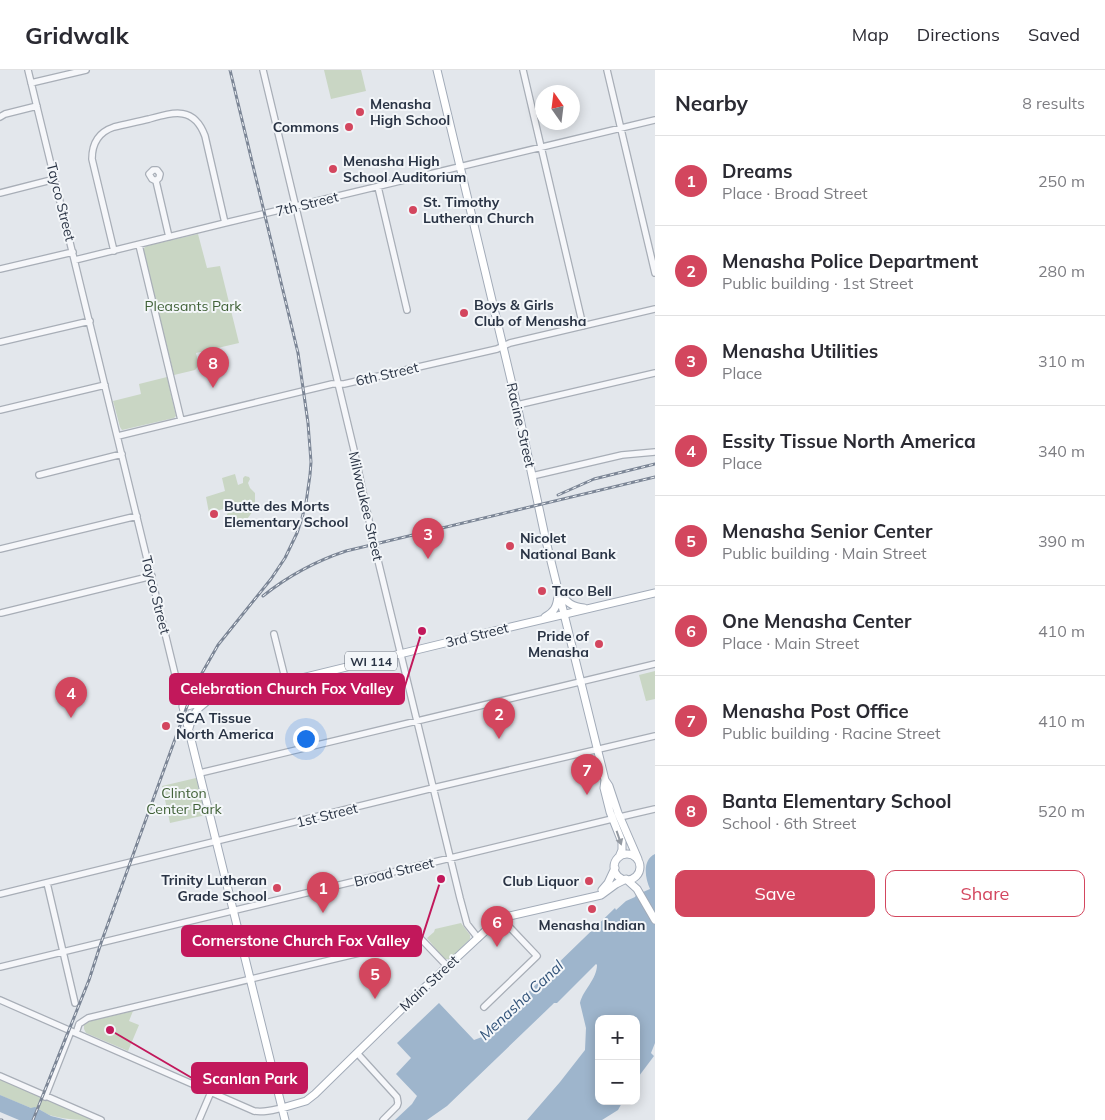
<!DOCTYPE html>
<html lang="en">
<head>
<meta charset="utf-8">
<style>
	:root { --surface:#fff; --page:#f7f7f7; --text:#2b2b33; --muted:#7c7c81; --line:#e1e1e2; --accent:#d3465e }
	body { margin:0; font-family:Mulish,sans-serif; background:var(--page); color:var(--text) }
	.controls { position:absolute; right:15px; bottom:15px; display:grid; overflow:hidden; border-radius:10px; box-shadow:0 2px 12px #0003 }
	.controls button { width:45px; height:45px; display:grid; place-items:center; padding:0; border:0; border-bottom:1px solid var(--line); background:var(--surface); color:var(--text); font:25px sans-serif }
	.compass { position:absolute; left:535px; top:15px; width:45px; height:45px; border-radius:50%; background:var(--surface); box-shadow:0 2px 12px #0003; rotate:346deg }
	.you { position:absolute; left:305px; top:668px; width:18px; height:18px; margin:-12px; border:4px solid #fff; border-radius:50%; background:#1a73e8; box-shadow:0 0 0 8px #1a73e833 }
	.badge { display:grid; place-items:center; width:32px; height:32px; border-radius:50%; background:var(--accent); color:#fff; font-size:16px; font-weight:700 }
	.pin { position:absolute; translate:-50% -41px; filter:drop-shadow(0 1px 2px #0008) }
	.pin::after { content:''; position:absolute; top:26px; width:18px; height:15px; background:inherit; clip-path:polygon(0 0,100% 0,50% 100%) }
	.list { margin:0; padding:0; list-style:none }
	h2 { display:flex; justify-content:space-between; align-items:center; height:65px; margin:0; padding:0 20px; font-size:21px }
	h2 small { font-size:16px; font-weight:400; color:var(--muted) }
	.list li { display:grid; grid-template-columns:32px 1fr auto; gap:15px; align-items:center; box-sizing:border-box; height:90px; padding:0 20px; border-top:1px solid var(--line) }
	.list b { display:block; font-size:19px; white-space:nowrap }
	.list p { margin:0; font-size:16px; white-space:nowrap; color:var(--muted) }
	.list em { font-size:16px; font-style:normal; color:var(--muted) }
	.actions { display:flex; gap:10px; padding:15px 20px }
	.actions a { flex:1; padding:11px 0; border:1px solid var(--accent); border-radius:10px; text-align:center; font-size:18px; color:var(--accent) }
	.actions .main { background:var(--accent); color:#fff }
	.map { position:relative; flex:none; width:655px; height:1050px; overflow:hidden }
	header { display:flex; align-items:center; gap:30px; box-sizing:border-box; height:70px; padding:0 25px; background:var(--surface); border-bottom:1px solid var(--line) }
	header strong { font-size:24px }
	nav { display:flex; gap:28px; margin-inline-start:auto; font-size:18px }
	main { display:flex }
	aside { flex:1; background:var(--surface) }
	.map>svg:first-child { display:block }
</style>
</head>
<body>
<header>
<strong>Gridwalk</strong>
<nav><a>Map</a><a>Directions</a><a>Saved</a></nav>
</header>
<main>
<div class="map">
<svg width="655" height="1050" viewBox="0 0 655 1050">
	<rect width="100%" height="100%" fill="#e3e7ec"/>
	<path fill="#c9d6c4" d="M324,0H361L366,21L331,29Z
		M198,164L207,198L220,196L239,273L196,283L199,295L195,300L174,305L143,179L146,176Z
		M167,307L176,346L174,348L122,360L120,357L113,331L141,324L139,314Z
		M235,404L238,415L243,413V408L245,406L249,407L250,409L248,413L250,418L255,423V438L245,452L243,453L227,448V444L235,437V436L212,442L209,443L206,427L225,421L222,408Z
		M655,601V629L646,631L639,605Z
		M196,708L198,711L206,745L170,753L162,716Z
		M461,853L470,865V869L450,889H444L427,868L434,862L435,859Z
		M133,941L129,951L139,955L128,981L86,963L84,959V955L90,951Z
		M0,1009L96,1050C80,1050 68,1050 53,1046C44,1044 40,1037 31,1038L4,1027L0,1025Z"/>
	<path fill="#9eb5cc" d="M655,784V973L651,983L654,986L636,1010V949H599V1031H623L618,1040L602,1050H527L560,1012L585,980L586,958L580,933C583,920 597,909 597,895L596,894L557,933H554L551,936L447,1036L427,1050H395L412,1034L417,1026L396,1004L411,988L397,973L439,933L474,970L482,967L615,838L616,840L626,831L635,827L636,825L650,819C645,808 642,790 655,784Z
		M0,1025L31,1038L35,1037L51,1046L67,1050H19L0,1042Z"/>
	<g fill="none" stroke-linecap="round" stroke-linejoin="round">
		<defs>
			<path id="minor" d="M28,0L183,637
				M263,0L354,380L374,474L460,828L467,854L478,868
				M523,0L583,256
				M607,0L655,203
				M31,13L86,0
				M0,47L5,44L37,36
				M156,111L152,109L149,104L153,100H157L160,104L159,108L156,111L169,167
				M378,117L407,240
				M0,123L55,109
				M139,175L181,350
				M114,181L92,89C92,73 99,62 114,57C126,54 137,52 149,49C174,42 194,36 205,66L225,153
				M75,190L225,153L655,50
				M0,199L73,182
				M0,272L90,251
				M517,335L655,303
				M0,340L105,315
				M118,366L332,314H344L497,279L510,273L655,239
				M39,405L122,384
				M532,406L622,385L655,382
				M0,479L137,446
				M1,543L152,506
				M274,564L286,612
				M200,703L655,594
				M620,747L655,739
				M47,813L75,933
				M0,824L433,718L655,666
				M0,897L612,749
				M0,930L254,1041C264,1043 273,1040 282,1038
				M484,937L537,886L501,848
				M76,963L79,954L88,948L418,869H421L424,872L447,896
				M357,983L397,1027L398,1033L397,1036L383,1050
				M0,1006L101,1050
				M45,1027L71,961
				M199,1050L211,1022"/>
			<path id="major" d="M437,0L517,335L546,471L605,710L609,716L618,743L638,789
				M561,523C566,533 573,537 584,538
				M545,547C554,542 557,537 558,526
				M189,658C192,647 196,639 206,632
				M605,710L604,718L610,742L622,772V780L619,787
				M614 797a13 13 0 1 1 26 0a13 13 0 1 1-26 0Z
				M602,820L608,813L615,798
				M282,1038L306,1031L315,1024L410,931L495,852L501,848L601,825L616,814L626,809L637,819L655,850
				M285,1050L183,637L494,561L655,523"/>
		</defs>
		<use href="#minor" stroke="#a8aeb7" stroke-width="8"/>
		<use href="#major" stroke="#a2abb8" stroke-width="9"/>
		<use href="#minor" stroke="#f6f7fa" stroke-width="5.5"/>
		<use href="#major" stroke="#fff" stroke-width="7"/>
		<defs>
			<path id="rail" d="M558,425L594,409L655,394
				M263,526C288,506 316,491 346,481L655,407
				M0,1050H2
				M33,1050L89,910L101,873L194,617L218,575L271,509L285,488L297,463L302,448L306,433L310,405L311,392L308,353L298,283L230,0"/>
		</defs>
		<use href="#rail" stroke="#7c8696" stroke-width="3"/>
		<use href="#rail" stroke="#f3f6f9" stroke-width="1" stroke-dasharray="4" stroke-linecap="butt"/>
	</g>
	<defs><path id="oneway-solid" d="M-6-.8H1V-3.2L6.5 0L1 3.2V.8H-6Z" transform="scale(1.25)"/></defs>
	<use fill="#949aa2" href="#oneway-solid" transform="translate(619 768) rotate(71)"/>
	<g fill="#d3465e" stroke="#f3f6f9" stroke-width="2">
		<circle cx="360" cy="42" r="5"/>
		<circle cx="349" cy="57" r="5"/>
		<circle cx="333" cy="99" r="5"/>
		<circle cx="413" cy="140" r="5"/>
		<circle cx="464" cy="243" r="5"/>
		<circle cx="214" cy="444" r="5"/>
		<circle cx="510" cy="476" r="5"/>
		<circle cx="542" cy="521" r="5"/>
		<circle cx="599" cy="574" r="5"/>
		<circle cx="166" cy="656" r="5"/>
		<circle cx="589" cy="811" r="5"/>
		<circle cx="277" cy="818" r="5"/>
		<circle cx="592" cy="839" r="5"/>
	</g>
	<g text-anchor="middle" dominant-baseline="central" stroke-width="4" stroke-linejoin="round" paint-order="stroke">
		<rect fill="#f3f6f9" stroke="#666e7b" stroke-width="1" x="345" y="581.5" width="52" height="19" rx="4"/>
		<g font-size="12" font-weight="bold" fill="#2a3445">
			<text x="371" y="591">WI 114</text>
		</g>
		<g font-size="14" font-weight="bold" fill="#2a3445" stroke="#f3f6f9" text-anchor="start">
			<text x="370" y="34">Menasha<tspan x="370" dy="16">High School</tspan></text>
			<text x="339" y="57" text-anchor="end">Commons</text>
			<text x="343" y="91">Menasha High<tspan x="343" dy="16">School Auditorium</tspan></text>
			<text x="423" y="132">St. Timothy<tspan x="423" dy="16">Lutheran Church</tspan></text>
			<text x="474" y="235">Boys &amp; Girls<tspan x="474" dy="16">Club of Menasha</tspan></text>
			<text x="224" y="436">Butte des Morts<tspan x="224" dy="16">Elementary School</tspan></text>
			<text x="520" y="468">Nicolet<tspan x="520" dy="16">National Bank</tspan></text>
			<text x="552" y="521">Taco Bell</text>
			<text x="589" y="566" text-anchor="end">Pride of<tspan x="589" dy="16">Menasha</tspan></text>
			<text x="176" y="648">SCA Tissue<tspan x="176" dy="16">North America</tspan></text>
			<text x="267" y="810" text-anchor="end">Trinity Lutheran<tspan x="267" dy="16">Grade School</tspan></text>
			<text x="579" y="811" text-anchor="end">Club Liquor</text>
			<text x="592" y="855" text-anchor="middle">Menasha Indian</text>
		</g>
		<g font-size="14" fill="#2a3445" stroke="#f3f6f9">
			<text transform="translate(61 132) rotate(76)">Tayco Street</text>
			<text transform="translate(307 134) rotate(-14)">7th Street</text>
			<text transform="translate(387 304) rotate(-13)">6th Street</text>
			<text transform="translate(521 355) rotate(77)">Racine Street</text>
			<text transform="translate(366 436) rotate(77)">Milwaukee Street</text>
			<text transform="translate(156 525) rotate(76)">Tayco Street</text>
			<text transform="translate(477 565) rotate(-14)">3rd Street</text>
			<text transform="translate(327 745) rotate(-14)">1st Street</text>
			<text transform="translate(394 802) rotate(-14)">Broad Street</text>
			<text transform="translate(429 913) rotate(-43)">Main Street</text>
		</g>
		<g font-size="14" fill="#406137" stroke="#f3f6f9">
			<text x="193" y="236">Pleasants Park</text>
			<text x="184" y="723">Clinton<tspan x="184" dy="16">Center Park</tspan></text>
		</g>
		<g font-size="15" font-style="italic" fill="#33547a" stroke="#f3f6f9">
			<text transform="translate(521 930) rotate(-43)">Menasha Canal</text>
		</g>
	</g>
	<path fill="none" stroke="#c2185b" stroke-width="2" d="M422 561L404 619M441 809L421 871M110 960L192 1008"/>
	<g fill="#c2185b" stroke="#f3f6f9" stroke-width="2">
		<circle cx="422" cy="561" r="5"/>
		<circle cx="441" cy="809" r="5"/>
		<circle cx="110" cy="960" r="5"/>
	</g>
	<g fill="#c2185b" stroke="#c2185b" stroke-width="2">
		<rect x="170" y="604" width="234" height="30" rx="5"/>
		<rect x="182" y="856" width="239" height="30" rx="5"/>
		<rect x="192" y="993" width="115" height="30" rx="5"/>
	</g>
	<g font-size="15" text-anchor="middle" font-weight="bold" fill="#fff">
		<text x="287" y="624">Celebration Church Fox Valley</text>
		<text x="301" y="876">Cornerstone Church Fox Valley</text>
		<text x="250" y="1014">Scanlan Park</text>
	</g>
</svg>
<div class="controls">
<button>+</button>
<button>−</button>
</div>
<svg class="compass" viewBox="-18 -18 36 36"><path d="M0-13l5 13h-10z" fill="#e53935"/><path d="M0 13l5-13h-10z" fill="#7c7c81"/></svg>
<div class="you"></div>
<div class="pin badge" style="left:323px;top:843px">1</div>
<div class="pin badge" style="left:499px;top:669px">2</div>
<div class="pin badge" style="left:428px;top:489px">3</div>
<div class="pin badge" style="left:71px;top:648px">4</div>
<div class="pin badge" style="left:375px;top:929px">5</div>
<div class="pin badge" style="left:497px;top:877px">6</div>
<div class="pin badge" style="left:587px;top:725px">7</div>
<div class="pin badge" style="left:213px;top:318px">8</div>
</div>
<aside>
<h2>Nearby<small>8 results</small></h2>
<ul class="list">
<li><span class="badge">1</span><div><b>Dreams</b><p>Place · Broad Street</p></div><em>250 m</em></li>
<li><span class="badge">2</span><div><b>Menasha Police Department</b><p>Public building · 1st Street</p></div><em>280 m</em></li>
<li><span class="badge">3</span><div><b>Menasha Utilities</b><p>Place</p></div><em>310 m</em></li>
<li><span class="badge">4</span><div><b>Essity Tissue North America</b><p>Place</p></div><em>340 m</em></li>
<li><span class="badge">5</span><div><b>Menasha Senior Center</b><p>Public building · Main Street</p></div><em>390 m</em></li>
<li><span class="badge">6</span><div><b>One Menasha Center</b><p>Place · Main Street</p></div><em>410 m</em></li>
<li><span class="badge">7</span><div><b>Menasha Post Office</b><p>Public building · Racine Street</p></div><em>410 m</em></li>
<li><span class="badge">8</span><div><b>Banta Elementary School</b><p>School · 6th Street</p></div><em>520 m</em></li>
</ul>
<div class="actions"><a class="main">Save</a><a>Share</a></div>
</aside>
</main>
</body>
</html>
